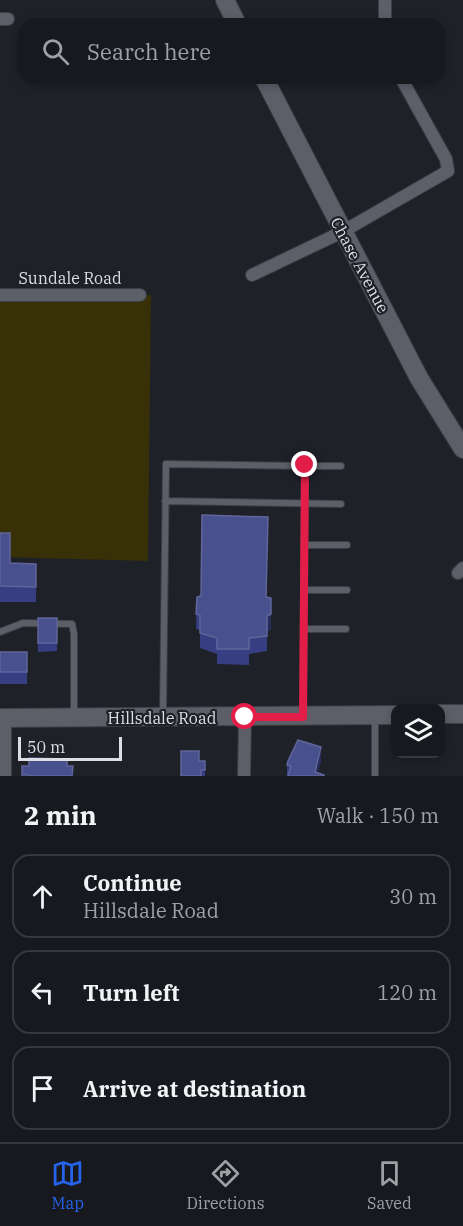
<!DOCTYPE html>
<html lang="en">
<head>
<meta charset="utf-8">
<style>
	:root { --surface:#17191f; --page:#24262c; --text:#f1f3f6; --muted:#9ea0a4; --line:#36383d; --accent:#2563eb }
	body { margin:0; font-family:"IBM Plex Serif",serif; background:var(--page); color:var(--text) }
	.controls { position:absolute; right:18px; bottom:18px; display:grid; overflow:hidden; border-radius:12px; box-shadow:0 3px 9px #0003 }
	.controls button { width:54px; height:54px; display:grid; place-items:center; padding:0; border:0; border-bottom:2px solid var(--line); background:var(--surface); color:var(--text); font:30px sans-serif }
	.scale { position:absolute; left:18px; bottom:15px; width:104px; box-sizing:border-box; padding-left:6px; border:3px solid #dddee4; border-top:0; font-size:16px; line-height:21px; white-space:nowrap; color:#dddee4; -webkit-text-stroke:4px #1f2129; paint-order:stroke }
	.stop { position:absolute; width:18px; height:18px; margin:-14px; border:4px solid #e11d48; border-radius:50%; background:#fff }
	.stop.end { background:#e11d48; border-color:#fff; box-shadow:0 2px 6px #0008 }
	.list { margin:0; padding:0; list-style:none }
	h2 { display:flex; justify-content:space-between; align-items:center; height:78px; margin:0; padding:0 24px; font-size:26px }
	h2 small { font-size:20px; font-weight:400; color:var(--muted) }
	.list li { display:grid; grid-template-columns:39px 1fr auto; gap:18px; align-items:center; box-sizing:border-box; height:84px; margin:0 12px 12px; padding:0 12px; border:2px solid var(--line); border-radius:18px }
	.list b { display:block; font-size:22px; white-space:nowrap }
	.list p { margin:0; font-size:20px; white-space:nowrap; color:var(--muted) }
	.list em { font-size:20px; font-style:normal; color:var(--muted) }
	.icon { flex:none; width:33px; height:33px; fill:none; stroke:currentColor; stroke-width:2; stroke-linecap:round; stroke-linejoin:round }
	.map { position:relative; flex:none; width:463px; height:776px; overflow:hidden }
	.search { position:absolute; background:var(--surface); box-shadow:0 3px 9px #0003; left:18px; right:18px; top:18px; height:66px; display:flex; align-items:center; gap:15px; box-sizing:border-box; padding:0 21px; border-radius:18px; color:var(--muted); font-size:22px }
	.sheet { height:366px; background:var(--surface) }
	nav { display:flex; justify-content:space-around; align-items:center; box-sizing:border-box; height:84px; border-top:2px solid var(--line); background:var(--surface); font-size:16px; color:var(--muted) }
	nav a { display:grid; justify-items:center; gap:3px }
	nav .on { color:var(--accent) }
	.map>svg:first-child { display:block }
</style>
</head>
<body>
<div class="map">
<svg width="463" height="776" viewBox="0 0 463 776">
	<rect width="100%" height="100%" fill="#1f2129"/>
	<path fill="#383007" d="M151,295L148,561L0,557V296Z"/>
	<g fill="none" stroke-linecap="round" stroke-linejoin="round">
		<defs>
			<path id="lane" d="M305,466H341
				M165,501L341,504
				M304,545H347
				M304,590H347
				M304,629H346
				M0,632L23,623L72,624L74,634V714
				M163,714L166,464L305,466L303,713
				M375,776V716"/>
			<path id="street" d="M0,19H8
				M385,24V0
				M252,275L342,232L448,171L446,159L401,78
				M0,295H140
				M458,573L463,568
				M5,718V776
				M244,776L245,718"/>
			<path id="secondary" d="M225,0L237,24
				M264,78L419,378L463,449
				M440,714H463
				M0,718L396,715"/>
		</defs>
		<use href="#lane" stroke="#3c3e44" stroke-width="8"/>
		<use href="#street" stroke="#3c3e44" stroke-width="14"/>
		<use href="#secondary" stroke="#3c3e44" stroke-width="20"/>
		<use href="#lane" stroke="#5c5f68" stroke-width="6"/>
		<use href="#street" stroke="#5c5f68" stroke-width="12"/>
		<use href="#secondary" stroke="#5c5f68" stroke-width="18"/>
	</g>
	<path fill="#373f82" d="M0,533L10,563L36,564V602H0Z
		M197,597H267L271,630L267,631V651L249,654V665L217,664V654L200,648V630L196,629Z
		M38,618L57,643V651L38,652Z
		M0,652H27V684H0Z
		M321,760L318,772L324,776H287V765Z
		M199,761H205V776H181Z"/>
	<path fill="#262c5a" d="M271,614V630L267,631V651V616Z
		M321,747V760L317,776L315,772Z"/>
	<path fill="#48508d" stroke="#60669a" stroke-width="1.5" d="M202,515L268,517L266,597L271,598V614L267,616V636L249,638V649H217V638L200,633V615L196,614L197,597L201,596Z
		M0,533H10V563L36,564V587L0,586Z
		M38,618H57V643H38Z
		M0,652H27V672H0Z
		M298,740L321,747L315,772L324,775V776H288L291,766L287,765L288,761Z
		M181,751H199V761H205V770H201V776H181Z
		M29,758L64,759L67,761V766H73L72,776H29V775H22V766H29Z"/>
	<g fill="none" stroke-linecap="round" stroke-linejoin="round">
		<path stroke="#e11d48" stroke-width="8" d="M245,717H303L305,465"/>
	</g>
	<g text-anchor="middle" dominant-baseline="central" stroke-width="4.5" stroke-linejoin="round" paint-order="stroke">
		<g font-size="16" fill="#dddee4" stroke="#1f2129">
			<text transform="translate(360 265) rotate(62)">Chase Avenue</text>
			<text x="70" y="278">Sundale Road</text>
			<text x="162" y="718">Hillsdale Road</text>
		</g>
	</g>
</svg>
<div class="controls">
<button><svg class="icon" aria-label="layers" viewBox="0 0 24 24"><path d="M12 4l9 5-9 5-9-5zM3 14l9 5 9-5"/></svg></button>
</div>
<div class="scale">50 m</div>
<div class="stop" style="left:245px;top:717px"></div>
<div class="stop end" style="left:305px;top:465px"></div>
<div class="search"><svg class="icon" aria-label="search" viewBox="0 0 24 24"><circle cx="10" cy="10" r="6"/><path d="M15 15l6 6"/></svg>Search here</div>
</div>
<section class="sheet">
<h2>2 min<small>Walk · 150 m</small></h2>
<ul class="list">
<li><svg class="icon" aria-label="ahead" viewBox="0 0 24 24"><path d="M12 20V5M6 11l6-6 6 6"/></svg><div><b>Continue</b><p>Hillsdale Road</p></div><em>30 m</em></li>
<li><svg class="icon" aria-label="left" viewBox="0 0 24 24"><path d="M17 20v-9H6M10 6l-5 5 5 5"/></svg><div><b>Turn left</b></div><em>120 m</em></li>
<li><svg class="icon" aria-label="arrive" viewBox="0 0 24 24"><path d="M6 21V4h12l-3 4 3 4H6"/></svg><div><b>Arrive at destination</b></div></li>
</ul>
</section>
<nav>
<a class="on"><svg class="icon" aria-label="map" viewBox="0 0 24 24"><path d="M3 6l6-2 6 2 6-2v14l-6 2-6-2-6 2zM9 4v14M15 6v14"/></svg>Map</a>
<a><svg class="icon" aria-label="directions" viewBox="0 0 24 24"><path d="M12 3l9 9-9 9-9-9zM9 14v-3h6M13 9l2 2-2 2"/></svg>Directions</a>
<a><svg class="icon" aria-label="saved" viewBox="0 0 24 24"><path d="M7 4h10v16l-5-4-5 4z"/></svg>Saved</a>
</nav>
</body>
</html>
